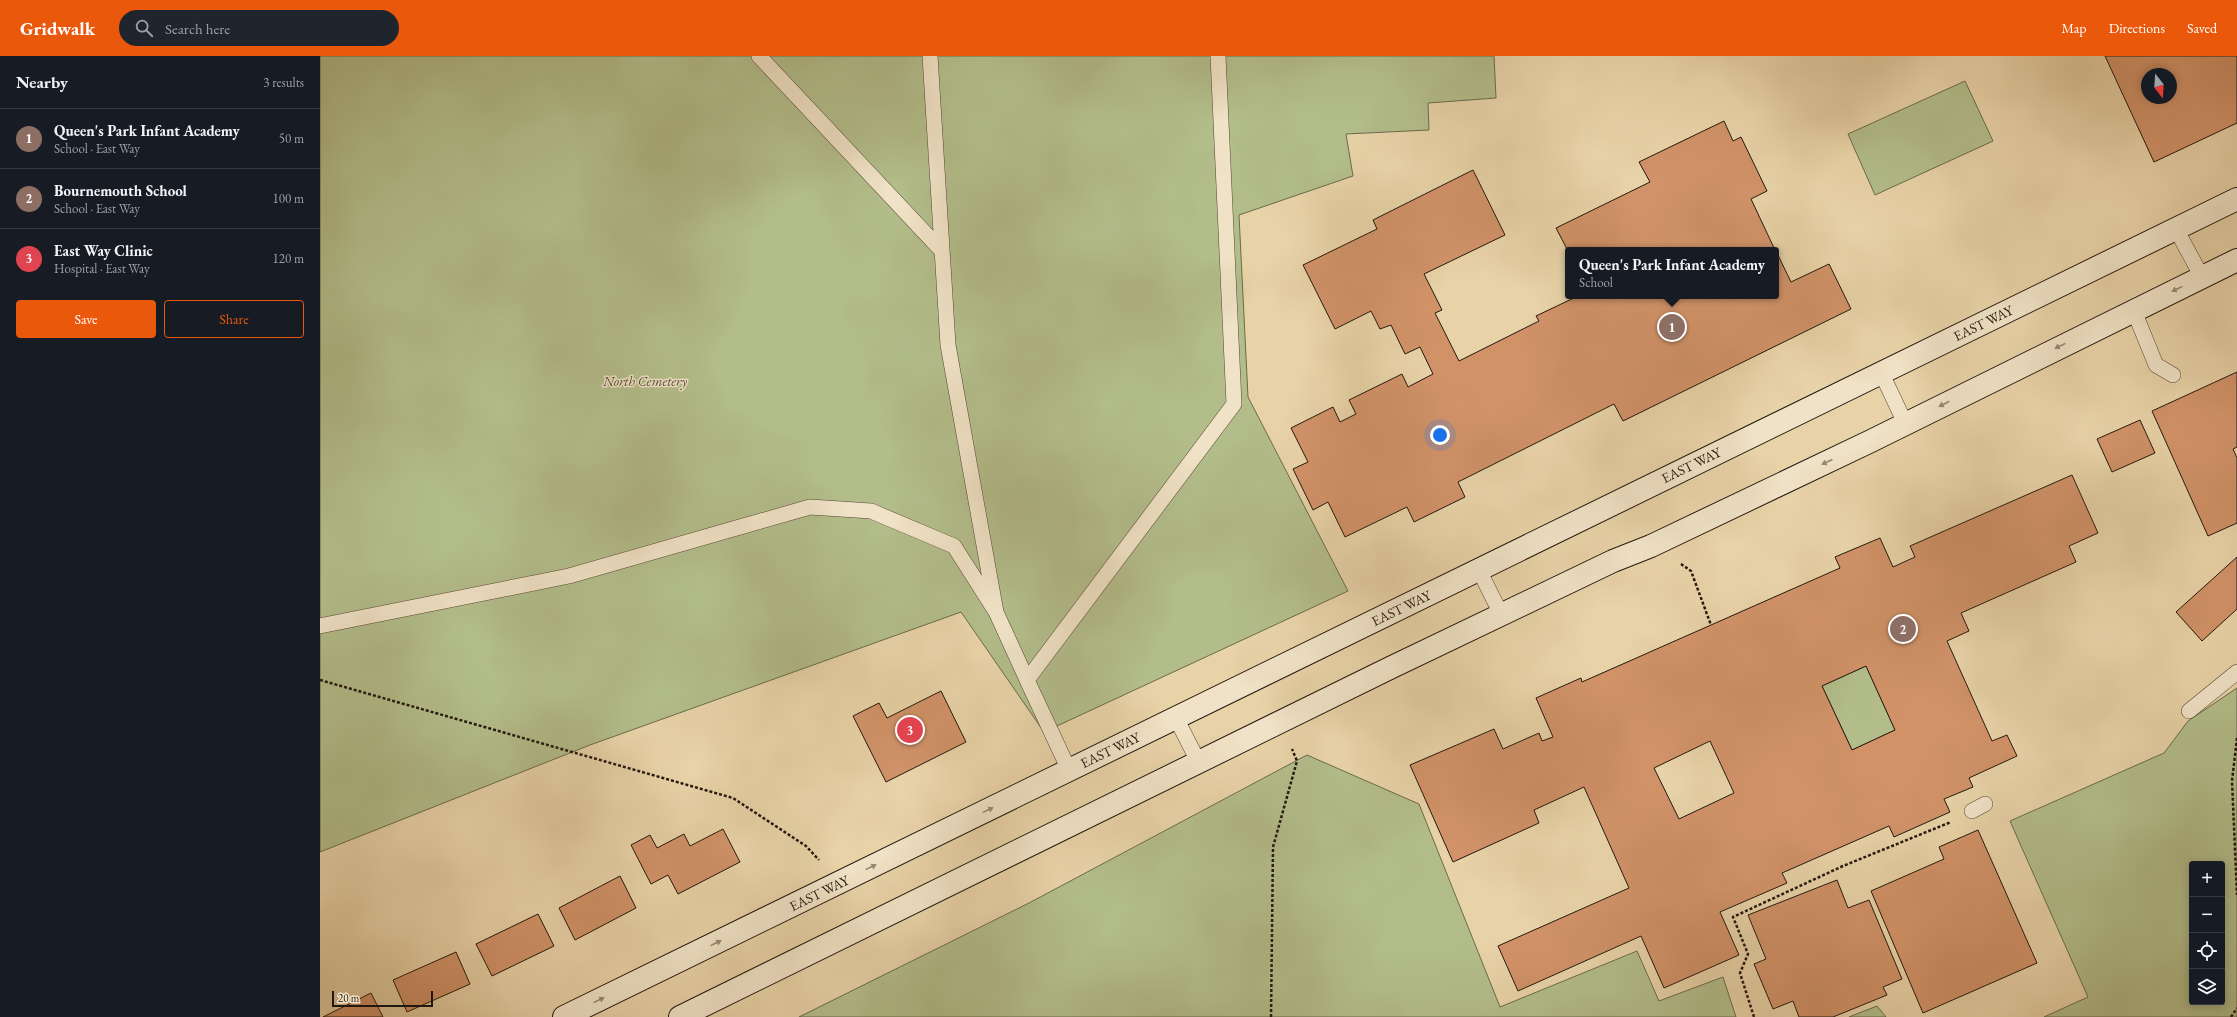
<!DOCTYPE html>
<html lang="en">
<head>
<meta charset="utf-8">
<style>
	:root { --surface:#171b24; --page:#20242c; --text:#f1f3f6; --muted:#9ea1a6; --line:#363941; --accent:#ea580c }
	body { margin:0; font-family:"EB Garamond",serif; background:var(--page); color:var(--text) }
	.controls { position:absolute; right:12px; bottom:12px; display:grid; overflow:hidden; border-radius:4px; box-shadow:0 2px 10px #0003 }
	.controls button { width:36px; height:36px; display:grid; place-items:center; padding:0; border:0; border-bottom:1px solid var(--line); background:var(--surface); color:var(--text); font:20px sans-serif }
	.compass { position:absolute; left:1821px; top:12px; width:36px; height:36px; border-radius:50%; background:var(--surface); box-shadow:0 2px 10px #0003; rotate:163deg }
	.scale { position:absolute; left:12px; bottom:10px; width:101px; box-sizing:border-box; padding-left:4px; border:2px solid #23180f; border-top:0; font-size:11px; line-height:14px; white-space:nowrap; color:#23180f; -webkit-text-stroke:3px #f0e2c6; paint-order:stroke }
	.you { position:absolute; left:1120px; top:379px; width:14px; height:14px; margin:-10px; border:3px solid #fff; border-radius:50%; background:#1a73e8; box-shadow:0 0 0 6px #1a73e833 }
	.badge { display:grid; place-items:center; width:26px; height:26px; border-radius:50%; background:var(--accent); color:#fff; font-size:13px; font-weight:700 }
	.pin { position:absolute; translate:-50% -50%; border:2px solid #fff; box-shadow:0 1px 4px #0006 }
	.popup { position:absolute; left:1245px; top:191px; width:214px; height:52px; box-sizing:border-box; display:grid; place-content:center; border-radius:4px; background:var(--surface); filter:drop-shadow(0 1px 3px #0005); font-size:13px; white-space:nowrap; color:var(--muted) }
	.popup b { font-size:15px; color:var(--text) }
	.popup::after { content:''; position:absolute; left:50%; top:100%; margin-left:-8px; border:8px solid transparent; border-top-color:var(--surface) }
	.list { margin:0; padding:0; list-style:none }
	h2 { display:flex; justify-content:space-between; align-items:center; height:52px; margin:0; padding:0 16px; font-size:17px }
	h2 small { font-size:13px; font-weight:400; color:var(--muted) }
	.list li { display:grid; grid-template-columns:26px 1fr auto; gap:12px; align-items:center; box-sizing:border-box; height:60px; padding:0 16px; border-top:1px solid var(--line) }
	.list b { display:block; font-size:15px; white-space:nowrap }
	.list p { margin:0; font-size:13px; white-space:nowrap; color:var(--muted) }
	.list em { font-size:13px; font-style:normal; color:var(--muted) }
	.actions { display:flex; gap:8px; padding:12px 16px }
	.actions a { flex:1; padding:9px 0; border:1px solid var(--accent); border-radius:4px; text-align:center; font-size:14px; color:var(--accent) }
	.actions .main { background:var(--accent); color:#fff }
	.icon { flex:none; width:22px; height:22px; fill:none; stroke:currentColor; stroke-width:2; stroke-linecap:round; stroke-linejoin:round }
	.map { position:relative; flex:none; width:1917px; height:961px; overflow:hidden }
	header { display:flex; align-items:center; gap:24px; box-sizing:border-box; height:56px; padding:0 20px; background:var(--accent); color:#fff }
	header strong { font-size:19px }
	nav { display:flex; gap:22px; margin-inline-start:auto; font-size:14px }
	.search { width:280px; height:36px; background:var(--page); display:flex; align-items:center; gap:10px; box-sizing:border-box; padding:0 14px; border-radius:22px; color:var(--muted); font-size:15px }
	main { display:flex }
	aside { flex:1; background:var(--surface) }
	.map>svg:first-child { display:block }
</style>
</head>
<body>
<header>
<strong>Gridwalk</strong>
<div class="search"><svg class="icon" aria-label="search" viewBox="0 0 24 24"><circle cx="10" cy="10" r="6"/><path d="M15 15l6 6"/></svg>Search here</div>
<nav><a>Map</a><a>Directions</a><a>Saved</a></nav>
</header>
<main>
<aside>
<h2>Nearby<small>3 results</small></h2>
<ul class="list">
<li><span class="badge" style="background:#8d6e63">1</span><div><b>Queen's Park Infant Academy</b><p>School · East Way</p></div><em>50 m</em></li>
<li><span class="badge" style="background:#8d6e63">2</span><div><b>Bournemouth School</b><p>School · East Way</p></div><em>100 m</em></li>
<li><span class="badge" style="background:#e0444e">3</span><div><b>East Way Clinic</b><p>Hospital · East Way</p></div><em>120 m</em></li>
</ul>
<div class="actions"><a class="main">Save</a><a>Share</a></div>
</aside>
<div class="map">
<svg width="1917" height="961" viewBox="0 0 1917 961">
	<rect width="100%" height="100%" fill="#e8d2a7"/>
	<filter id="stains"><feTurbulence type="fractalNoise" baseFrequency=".005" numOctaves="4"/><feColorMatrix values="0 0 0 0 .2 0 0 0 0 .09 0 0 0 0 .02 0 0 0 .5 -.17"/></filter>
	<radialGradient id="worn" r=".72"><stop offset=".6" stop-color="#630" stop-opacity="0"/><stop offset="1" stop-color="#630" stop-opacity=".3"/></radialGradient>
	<path fill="#b2bd8a" stroke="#6a6a4c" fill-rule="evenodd" d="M0,0H1174L1176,42L1108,47L1109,74L1026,78L1033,120L919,159L928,341L1028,535L724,676L641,556L270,689L0,796Z
		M1645,25L1673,85L1555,139L1528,78Z
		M1546,610L1575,674L1532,694L1502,630Z
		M1917,632V961H1724L1768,941L1690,765L1844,697L1868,665ZM1872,808H1902V946H1872Z
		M987,699L1099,748L1180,951L1317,895L1339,945L1403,921L1416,961H479L709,847Z
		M1557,950L1566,961H1529Z"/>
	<path fill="#d19268" stroke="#23180f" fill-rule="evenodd" d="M1785,0H1917V67L1834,106ZM1827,18H1851V42H1827Z
		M1404,65L1413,85L1421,81L1447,135L1431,143L1455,194L1248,195L1236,172L1330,126L1319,106Z
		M1153,114L1185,179L1104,218L1122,254L1115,257L1139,305L1219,265L1216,260L1258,240H1456V195L1471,226L1509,208L1531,253L1303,365L1294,348L1138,426L1145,441L1094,466L1087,451L1025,481L1008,446L993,454L973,413L988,406L971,372L1013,351L1020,366L1036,358L1029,344L1082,318L1088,331L1113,318L1100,291L1085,298L1071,269L1060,273L1051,255L1015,273L983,209L1057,173L1053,164Z
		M1917,316V391L1913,393L1917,402V467L1888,480L1832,355Z
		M1820,364L1835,397L1792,416L1777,383Z
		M1752,419L1778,477L1749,490L1756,506L1641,557L1649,575L1627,585L1672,685L1687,679L1697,700L1649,722L1653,731L1624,743L1630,756L1574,781L1569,770L1462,817L1467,827L1400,856L1419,899L1344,932L1321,880L1198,935L1178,890L1309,832L1264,731L1214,754L1219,767L1133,806L1090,709L1174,673L1183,693L1219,677L1222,685L1233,681L1216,642L1261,622L1262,626L1520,512L1515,501L1560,482L1573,511L1595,501L1590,490ZM1546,610L1575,674L1532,694L1502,630ZM1390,685L1414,737L1359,763L1334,712Z
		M1917,501V553L1882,585L1856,556Z
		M621,635L646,686L566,726L533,660L559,647L567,662Z
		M403,773L420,806L358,838L348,819L331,828L311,789L330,779L337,792L364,778L370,790Z
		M1658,774L1717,907L1603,957L1551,835L1624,803L1619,791Z
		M300,820L316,852L255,884L239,852Z
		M1517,824L1528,852L1549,844L1582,923L1563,931L1567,939L1513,961H1479L1473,945L1453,953L1434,908L1446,903L1428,859Z
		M218,858L234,890L172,920L156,888Z
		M136,896L150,928L87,956L73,924Z
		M51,937L63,961H3Z"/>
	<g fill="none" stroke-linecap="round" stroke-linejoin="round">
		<defs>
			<path id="lane" d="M439,0L622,195
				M610,0L628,289L676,556L707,624
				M1856,173L1882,221
				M1814,255L1836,309L1853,319
				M1561,316L1585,367
				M1159,514L1181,558
				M0,570L249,520L490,451L551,455L634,490L676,556
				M1869,655L1917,616
				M856,662L879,707
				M749,714L707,624L914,348L898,0
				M1652,755L1665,748"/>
			<path id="secondary" d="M244,961L1917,143
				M360,961L1072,611L1293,505L1331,490L1551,385L1917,204"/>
		</defs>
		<use href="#lane" stroke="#544635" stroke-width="16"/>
		<use href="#secondary" stroke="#23180f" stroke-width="24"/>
		<path stroke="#23180f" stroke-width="2.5" stroke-dasharray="3 2" stroke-linecap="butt" d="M1361,508L1371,515L1391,569
			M0,624L413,742L486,790L499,804
			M1917,682L1912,725L1917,839
			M951,961L953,791L977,705L972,693
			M1434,961L1420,917L1428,898L1413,861L1523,810L1631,766
			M1911,961L1917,952"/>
		<use href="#lane" stroke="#f0e2c6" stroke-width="15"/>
		<use href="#secondary" stroke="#f0e2c6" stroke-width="22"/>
	</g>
	<defs><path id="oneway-solid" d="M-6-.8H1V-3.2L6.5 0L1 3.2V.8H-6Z"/></defs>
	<g fill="#948774">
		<use href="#oneway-solid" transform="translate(1857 233) rotate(154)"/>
		<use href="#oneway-solid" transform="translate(1740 290) rotate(154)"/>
		<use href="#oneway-solid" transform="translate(1624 348) rotate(153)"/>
		<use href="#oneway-solid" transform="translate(1507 406) rotate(155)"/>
		<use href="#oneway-solid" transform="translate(668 754) rotate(-26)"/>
		<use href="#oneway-solid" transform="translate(551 811) rotate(-26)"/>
		<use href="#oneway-solid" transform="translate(396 887) rotate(-26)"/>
		<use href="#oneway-solid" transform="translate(279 944) rotate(-26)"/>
	</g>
	<g text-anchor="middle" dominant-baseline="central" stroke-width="3" stroke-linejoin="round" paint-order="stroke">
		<g font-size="14" fill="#23180f" stroke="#f0e2c6">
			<text transform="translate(1663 267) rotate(-26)">EAST WAY</text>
			<text transform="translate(1371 409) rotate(-26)">EAST WAY</text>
			<text transform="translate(1081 552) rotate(-26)">EAST WAY</text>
			<text transform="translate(790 694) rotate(-26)">EAST WAY</text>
			<text transform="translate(499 837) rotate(-26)">EAST WAY</text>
		</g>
		<g font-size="14" font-style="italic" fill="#4e4a34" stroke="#f0e2c6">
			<text x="325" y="325">North Cemetery</text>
		</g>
	</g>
	<rect width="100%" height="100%" filter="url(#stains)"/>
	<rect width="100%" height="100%" fill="url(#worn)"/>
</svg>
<div class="controls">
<button>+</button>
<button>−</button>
<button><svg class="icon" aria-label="locate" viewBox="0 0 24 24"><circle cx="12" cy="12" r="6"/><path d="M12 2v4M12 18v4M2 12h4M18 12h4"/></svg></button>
<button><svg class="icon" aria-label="layers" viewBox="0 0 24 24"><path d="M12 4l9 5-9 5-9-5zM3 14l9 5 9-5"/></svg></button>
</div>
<svg class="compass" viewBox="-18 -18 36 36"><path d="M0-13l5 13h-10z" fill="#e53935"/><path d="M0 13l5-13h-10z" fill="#9ea1a6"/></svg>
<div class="scale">20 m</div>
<div class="you"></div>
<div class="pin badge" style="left:1352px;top:271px;background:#8d6e63">1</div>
<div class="popup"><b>Queen's Park Infant Academy</b>School</div>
<div class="pin badge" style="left:1583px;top:573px;background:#8d6e63">2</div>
<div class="pin badge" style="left:590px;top:674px;background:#e0444e">3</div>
</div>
</main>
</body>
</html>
